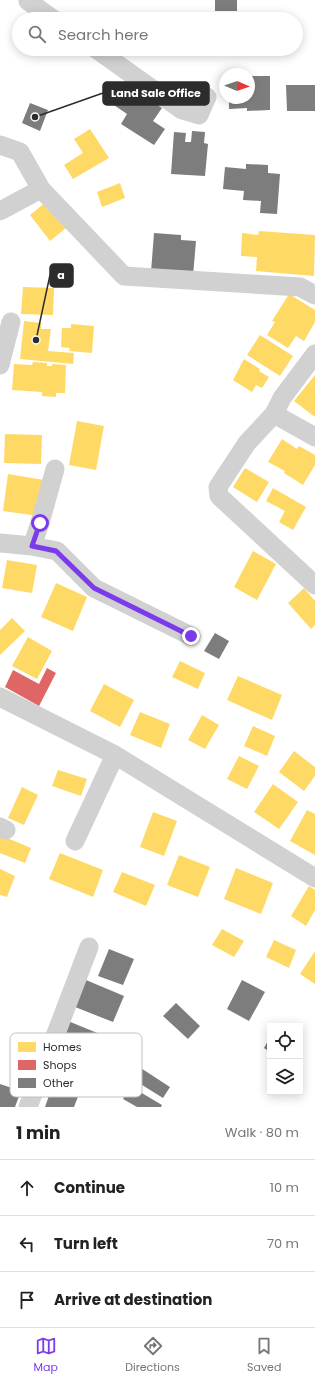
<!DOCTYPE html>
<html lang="en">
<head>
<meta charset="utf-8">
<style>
	:root { --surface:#fff; --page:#f6f6f6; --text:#222; --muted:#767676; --line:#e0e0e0; --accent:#7c3aed }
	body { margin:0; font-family:Poppins,sans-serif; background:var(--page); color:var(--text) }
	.controls { position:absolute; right:12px; bottom:12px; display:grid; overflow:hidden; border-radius:0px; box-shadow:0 2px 10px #0003 }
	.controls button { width:36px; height:36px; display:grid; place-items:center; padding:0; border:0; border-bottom:1px solid var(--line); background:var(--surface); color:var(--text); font:20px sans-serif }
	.compass { position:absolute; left:219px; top:68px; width:36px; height:36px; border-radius:50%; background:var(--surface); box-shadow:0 2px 10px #0003; rotate:92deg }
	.stop { position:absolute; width:12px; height:12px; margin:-9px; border:3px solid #7c3aed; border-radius:50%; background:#fff }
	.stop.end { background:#7c3aed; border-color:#fff; box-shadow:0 1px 4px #0008 }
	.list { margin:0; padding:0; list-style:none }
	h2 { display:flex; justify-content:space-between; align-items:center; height:52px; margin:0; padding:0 16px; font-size:17px }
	h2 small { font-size:13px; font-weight:400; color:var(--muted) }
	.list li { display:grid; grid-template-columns:26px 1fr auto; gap:12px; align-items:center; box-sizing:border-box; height:56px; padding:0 16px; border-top:1px solid var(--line) }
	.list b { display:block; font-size:15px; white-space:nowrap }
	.list em { font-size:13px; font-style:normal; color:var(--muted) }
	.icon { flex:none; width:22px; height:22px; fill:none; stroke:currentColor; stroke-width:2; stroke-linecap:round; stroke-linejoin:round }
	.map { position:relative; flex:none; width:315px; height:1107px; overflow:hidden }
	.search { position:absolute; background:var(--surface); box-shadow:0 2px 10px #0003; left:12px; right:12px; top:12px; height:44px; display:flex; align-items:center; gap:10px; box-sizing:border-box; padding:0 14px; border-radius:22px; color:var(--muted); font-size:15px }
	.sheet { height:220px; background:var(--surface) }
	nav { display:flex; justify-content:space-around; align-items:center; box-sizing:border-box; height:56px; border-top:1px solid var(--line); background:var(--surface); font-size:11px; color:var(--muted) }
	nav a { display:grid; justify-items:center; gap:2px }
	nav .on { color:var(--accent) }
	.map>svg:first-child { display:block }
</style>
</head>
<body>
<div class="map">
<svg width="315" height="1107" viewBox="0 0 315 1107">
	<rect width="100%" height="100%" fill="#fff"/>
	<path fill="#ffd966" d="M90,129L109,158L73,179L64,165L83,153L74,139Z
		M120,183L125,198L102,207L97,192Z
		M46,202L71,224L50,241L30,215Z
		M259,231L315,235L314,276L256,271L257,257L241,256L242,233L258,235Z
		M23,287L54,288L53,315L21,314Z
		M289,294L315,310V322L304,341L296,336L288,348L267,335L275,322L272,321Z
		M24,321L41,323V329H51L48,351L74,353L73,364L20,359Z
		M71,324L94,326L92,353L69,351L70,348L61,347L62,328H71Z
		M260,335L293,356L280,376L247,355Z
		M244,359L260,369L259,371L269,377L262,388L256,385L252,392L233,380Z
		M33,362L47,363V366H52V364L66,365L65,393H56V397L42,396V392L12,390L14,364L32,365Z
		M315,375V417L294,401Z
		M77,421L104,426L96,470L69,465Z
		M5,434L42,435L41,464L4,463Z
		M282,439L297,449L299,446L315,455V465L303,485L284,473L285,471L268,462Z
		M245,468L269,482L257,502L233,487Z
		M8,474L44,480L39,516L3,511Z
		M273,488L306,507L293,530L279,522L285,511L266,501Z
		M253,551L276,564L257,600L234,587Z
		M7,560L37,565L32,593L2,588Z
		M56,583L87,597L73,631L41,617Z
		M304,588L315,601V625L311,629L288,603Z
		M12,618L25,631L0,655V630Z
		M28,637L52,651L37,679L12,666Z
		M180,661L205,673L198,689L172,677Z
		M238,676L282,695L272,720L227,700Z
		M104,684L134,700L120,727L90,711Z
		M140,712L170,724L161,748L130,735Z
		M202,715L219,725L205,749L188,740Z
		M253,726L275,736L267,756L244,746Z
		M294,751L315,767V776L304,791L279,772Z
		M239,756L259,766L247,789L227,779Z
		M58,770L87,779L81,796L52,786Z
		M273,784L298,802L279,829L254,812Z
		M22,787L38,795L24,825L8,818Z
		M307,810L315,814V855L290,841Z
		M153,812L177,821L164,856L140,847Z
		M0,835L31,848L25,863L0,853Z
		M60,853L103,870L93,897L49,879Z
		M179,855L210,867L198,897L167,885Z
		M236,868L273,883L261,914L224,899Z
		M0,869L15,876L7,897L0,895Z
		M122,872L155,885L146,906L113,892Z
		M309,886L315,890V910L306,926L291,916Z
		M222,929L244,941L234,957L212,945Z
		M274,940L296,950L289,968L266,957Z
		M315,951V984L300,974Z"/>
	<path fill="#e06666" d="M47,668L56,673L39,706L5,687L13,670L39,684Z"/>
	<path fill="#7d7d7d" d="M215,0H237V11H215Z
		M249,76H270V110L247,111V108L229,109V98H249Z
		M124,83L162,108L153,121L165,129L154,145L121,124L127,114L111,103Z
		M286,85H315V111H287Z
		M30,103L48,110L40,131L22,123Z
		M192,131L205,132L204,143L208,144L205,176L171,174L174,132L186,133L185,142H191Z
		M246,164L268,165V173L280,174L277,214L260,213L261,201L243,200L244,191L223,189L225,167L246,169Z
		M154,233L181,235V240L196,241L193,276L151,272Z
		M215,633L229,641L219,659L204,651Z
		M109,949L134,959L123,985L98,976Z
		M86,980L124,996L113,1022L75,1007Z
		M242,980L265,992L249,1021L227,1009Z
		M176,1003L200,1026L188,1039L163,1016Z
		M68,1021L107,1037L96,1065L57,1049Z
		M270,1037V1052L264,1048Z
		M133,1063L170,1087L163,1098L126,1075Z
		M0,1084L21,1091L15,1107H0Z
		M53,1084L79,1094L74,1107H45Z
		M130,1086L162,1105L161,1107H137L123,1099Z"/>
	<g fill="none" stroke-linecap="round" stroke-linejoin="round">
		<path stroke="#d1d1d1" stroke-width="19" d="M28,0V1L53,19
			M96,49L182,110L199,115L207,97
			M0,145L20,152L41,189L124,276L300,287L315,295
			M0,211L41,189
			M315,354L282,398L274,414L315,437
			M0,365L11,322
			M274,414L247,443L218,487L219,496L315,585
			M0,543L32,546L57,551L94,588L191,636
			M32,546L40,523L55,469
			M0,697L115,755L315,878
			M0,827L6,830
			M75,841L115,755
			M28,1107L89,947"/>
	</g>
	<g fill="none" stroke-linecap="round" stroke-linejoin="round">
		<path stroke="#7c3aed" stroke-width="5" d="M40,523L32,546L56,551L94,588L191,636"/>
	</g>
	<rect x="10" y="1033" width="132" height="64" rx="6" fill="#fff" stroke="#c0c0c0" stroke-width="1"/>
	<rect x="18" y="1042" width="18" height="10" fill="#ffd966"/>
	<rect x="18" y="1060" width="18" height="10" fill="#e06666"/>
	<rect x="18" y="1078" width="18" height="10" fill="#7d7d7d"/>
	<g font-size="11" fill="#2c2c2c">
		<text x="43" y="1051">Homes</text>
		<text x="43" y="1069">Shops</text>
		<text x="43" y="1087">Other</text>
	</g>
	<path fill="none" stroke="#2c2c2c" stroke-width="1.5" d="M35 117L103 93M36 340L50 275"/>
	<g fill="#2c2c2c" stroke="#fff" stroke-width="1.5">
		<circle cx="35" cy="117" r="4"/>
		<circle cx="36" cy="340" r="4"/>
	</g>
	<g fill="#2c2c2c" stroke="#2c2c2c" stroke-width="1.5">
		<rect x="103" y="82" width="106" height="23" rx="4"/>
		<rect x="50" y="264" width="23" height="23" rx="4"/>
	</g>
	<g font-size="11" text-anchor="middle" font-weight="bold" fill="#fff">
		<text x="156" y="97">Land Sale Office</text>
		<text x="61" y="279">a</text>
	</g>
</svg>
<div class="controls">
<button><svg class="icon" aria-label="locate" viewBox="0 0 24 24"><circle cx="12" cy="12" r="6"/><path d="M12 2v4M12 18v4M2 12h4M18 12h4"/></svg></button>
<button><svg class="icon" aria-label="layers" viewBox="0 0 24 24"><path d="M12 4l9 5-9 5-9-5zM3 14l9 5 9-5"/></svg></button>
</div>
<svg class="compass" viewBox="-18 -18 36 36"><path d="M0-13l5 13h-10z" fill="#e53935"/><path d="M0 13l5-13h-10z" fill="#767676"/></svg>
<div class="stop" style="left:40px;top:523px"></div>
<div class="stop end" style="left:191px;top:636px"></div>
<div class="search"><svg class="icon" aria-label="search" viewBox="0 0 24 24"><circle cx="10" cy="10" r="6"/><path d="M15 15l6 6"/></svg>Search here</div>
</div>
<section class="sheet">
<h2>1 min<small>Walk · 80 m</small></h2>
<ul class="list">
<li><svg class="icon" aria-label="ahead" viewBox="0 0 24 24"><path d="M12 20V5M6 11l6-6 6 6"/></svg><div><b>Continue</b></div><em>10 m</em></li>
<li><svg class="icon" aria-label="left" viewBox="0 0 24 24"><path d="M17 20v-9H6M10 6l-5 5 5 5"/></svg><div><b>Turn left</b></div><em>70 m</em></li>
<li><svg class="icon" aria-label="arrive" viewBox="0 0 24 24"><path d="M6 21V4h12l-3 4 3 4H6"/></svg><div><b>Arrive at destination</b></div></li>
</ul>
</section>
<nav>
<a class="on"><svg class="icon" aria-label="map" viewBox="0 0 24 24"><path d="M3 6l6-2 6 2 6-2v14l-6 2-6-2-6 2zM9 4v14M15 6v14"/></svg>Map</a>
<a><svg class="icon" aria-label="directions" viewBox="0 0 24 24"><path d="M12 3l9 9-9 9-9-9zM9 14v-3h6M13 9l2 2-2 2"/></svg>Directions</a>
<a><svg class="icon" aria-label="saved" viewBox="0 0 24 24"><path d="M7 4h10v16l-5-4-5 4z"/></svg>Saved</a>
</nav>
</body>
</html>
